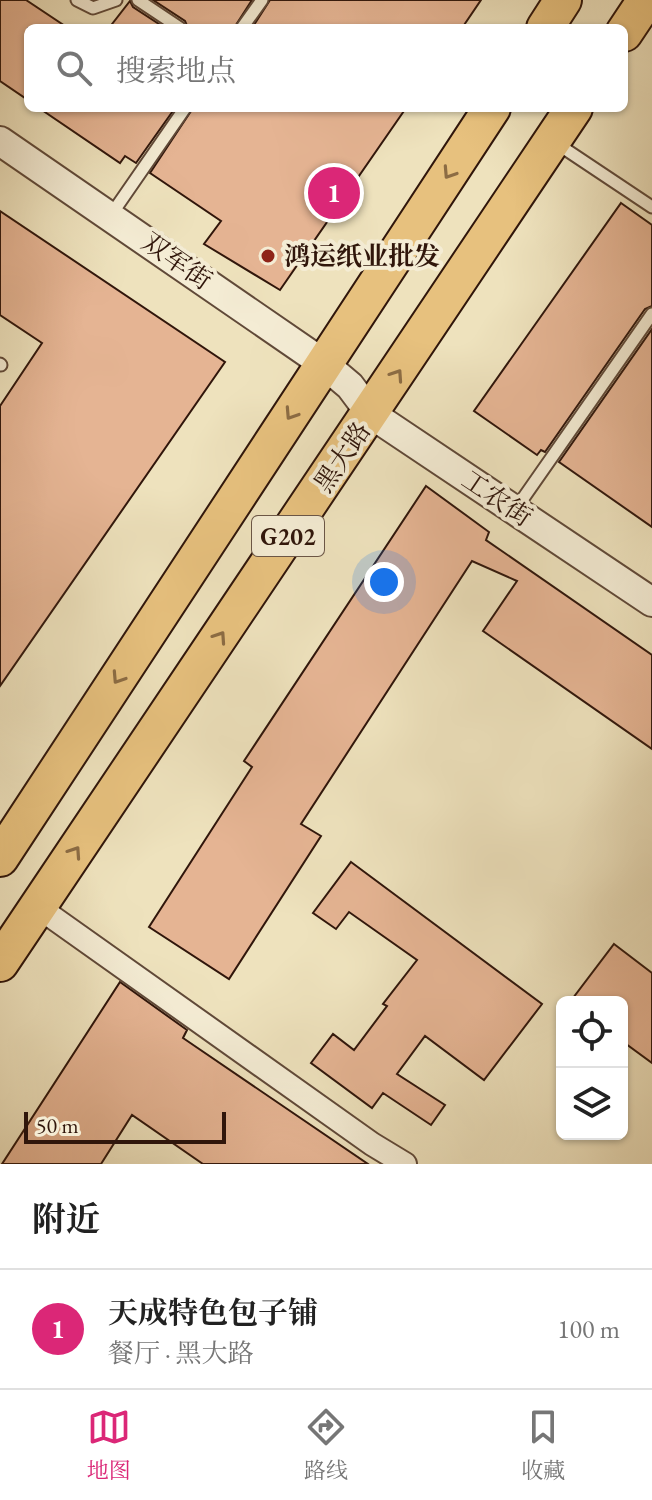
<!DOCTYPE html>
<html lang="zh">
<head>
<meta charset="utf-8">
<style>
	:root { --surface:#fff; --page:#f6f6f6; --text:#222; --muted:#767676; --line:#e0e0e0; --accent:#db2777 }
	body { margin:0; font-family:"EB Garamond","Noto Serif SC",serif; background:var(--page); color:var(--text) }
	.controls { position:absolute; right:24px; bottom:24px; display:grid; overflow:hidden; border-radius:12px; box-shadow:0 2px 6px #0004 }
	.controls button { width:72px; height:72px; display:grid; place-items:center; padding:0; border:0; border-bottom:2px solid var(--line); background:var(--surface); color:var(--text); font:40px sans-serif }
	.scale { position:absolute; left:24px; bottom:20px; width:202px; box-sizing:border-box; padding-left:8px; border:4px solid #30160b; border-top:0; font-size:22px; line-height:28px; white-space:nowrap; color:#30160b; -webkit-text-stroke:6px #f4ecd4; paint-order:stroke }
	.you { position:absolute; left:384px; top:582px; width:28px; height:28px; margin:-20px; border:6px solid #fff; border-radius:50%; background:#1a73e8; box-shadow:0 0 0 12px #1a73e833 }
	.badge { display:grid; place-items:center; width:52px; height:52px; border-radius:50%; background:var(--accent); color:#fff; font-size:26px; font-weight:700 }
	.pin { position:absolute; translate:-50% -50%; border:4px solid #fff; box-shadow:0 2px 8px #0006 }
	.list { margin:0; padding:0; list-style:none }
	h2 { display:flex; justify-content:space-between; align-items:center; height:104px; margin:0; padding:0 32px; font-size:34px }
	h2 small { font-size:26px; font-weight:400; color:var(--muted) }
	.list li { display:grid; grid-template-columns:52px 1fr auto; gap:24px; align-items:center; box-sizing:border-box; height:120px; padding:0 32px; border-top:2px solid var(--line) }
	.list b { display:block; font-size:30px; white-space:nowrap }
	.list p { margin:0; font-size:26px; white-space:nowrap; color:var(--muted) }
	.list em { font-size:26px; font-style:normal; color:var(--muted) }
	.icon { flex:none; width:44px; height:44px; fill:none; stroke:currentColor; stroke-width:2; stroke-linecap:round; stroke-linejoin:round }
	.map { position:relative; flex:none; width:652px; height:1164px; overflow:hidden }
	.search { position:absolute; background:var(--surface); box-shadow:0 2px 6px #0004; left:24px; right:24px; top:24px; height:88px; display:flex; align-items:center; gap:20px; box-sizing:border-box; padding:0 28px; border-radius:12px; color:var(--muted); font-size:30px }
	.sheet { height:224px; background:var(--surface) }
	nav { display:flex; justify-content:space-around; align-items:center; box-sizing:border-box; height:112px; border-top:2px solid var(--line); background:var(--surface); font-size:22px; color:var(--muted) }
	nav a { display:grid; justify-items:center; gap:4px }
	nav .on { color:var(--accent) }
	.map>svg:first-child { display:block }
</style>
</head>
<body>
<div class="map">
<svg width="652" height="1164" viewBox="0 0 652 1164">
	<rect width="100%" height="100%" fill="#eee2bd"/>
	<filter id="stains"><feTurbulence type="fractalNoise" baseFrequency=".0025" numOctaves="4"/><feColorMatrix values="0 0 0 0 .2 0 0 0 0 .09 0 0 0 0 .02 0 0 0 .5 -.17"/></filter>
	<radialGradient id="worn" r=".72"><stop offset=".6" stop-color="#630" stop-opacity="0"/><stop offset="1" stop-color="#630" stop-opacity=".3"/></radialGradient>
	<path fill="#e5b493" stroke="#30160b" stroke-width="2" d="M0,0H26L68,28H28V100L0,81Z
		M153,0H252L234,28H188L185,21Z
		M270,0H481L462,28H252Z
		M130,1L133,7L165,28H109Z
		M39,108H175L136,163L125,156L120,163Z
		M193,108H406L280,290L204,244L221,221L150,173Z
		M621,203L652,225V306L645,309L545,452L541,450L537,455L474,411Z
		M0,211L225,362L0,686V406L42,343L0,315Z
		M652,329V527L559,462Z
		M426,486L489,532L486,540L652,655V749L483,631L517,581L472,561L301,824L321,836L229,979L149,927L252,767L244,761Z
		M351,862L542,1004L484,1080L425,1036L397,1074L445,1105L431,1125L383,1093L372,1108L311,1063L333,1034L354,1050L387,1006L383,1004L417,960L349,912L336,929L313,913Z
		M614,944L652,973V1063L622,1041V1002H570Z
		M120,982L187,1030L183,1038L368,1164H203L132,1115L101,1164H2Z"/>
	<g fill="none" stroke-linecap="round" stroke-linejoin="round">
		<defs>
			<path id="service" d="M77,0L93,8L116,0
				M138,0L180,28
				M242,28L262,0
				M556,143L652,207
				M111,215L185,108
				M0,364L1,365
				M515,510L652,314"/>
			<path id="minor" d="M38,907L372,1144L405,1164"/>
			<path id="tertiary" d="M0,141L324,364L350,386L371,414L652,602"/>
			<path id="trunk" d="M545,28L563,0
				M624,33L646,0
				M0,858L492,108
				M0,963L574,108"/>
		</defs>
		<use href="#service" stroke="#604938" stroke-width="15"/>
		<use href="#minor" stroke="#604938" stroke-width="26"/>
		<use href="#tertiary" stroke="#604938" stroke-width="32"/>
		<use href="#trunk" stroke="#30160b" stroke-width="40"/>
		<use href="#service" stroke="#f4ecd4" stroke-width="11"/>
		<use href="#minor" stroke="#f4ecd4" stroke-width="22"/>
		<use href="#tertiary" stroke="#f4ecd4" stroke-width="28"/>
		<use href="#trunk" stroke="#e7c17e" stroke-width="36"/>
	</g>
	<defs><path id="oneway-chevron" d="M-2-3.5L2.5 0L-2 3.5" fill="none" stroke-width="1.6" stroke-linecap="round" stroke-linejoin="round" transform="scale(2)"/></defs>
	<g stroke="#8c6c44">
		<use href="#oneway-chevron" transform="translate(449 173) rotate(123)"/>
		<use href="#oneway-chevron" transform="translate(397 375) rotate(-56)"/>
		<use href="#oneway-chevron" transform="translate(291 414) rotate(123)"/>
		<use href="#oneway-chevron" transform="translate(220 637) rotate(-56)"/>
		<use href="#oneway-chevron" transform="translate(118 678) rotate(123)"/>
		<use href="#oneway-chevron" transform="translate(75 852) rotate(-56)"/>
	</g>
	<circle fill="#8f2418" stroke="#f4ecd4" stroke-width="3" cx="268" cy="256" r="8"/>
	<g text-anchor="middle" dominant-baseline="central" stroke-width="8" stroke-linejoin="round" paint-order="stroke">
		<rect fill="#f4ecd4" stroke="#6b5647" stroke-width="2" x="252" y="516" width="72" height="40" rx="6"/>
		<g font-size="24" font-weight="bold" fill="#30160b">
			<text x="288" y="536">G202</text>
		</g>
		<g font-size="26" font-weight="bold" fill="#30160b" stroke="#f4ecd4" text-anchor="start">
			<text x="284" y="256">鸿运纸业批发</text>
		</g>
		<g font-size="26" fill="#30160b" stroke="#f4ecd4">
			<text transform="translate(177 261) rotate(35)">双军街</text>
			<text transform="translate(342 457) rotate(-56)">黑大路</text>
			<text transform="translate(497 498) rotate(34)">工农街</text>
		</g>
	</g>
	<rect width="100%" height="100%" filter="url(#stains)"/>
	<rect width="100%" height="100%" fill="url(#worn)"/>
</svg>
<div class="controls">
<button><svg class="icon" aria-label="locate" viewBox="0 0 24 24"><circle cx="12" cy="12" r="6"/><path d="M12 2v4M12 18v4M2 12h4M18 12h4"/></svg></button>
<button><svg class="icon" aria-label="layers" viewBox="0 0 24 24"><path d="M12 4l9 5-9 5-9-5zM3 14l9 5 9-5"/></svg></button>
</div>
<div class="scale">50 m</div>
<div class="you"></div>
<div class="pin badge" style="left:334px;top:193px">1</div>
<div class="search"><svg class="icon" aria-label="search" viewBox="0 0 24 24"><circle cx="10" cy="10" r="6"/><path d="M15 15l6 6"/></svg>搜索地点</div>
</div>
<section class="sheet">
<h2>附近<small></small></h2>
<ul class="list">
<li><span class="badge">1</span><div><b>天成特色包子铺</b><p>餐厅 · 黑大路</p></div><em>100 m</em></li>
</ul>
</section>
<nav>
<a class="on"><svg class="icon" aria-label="map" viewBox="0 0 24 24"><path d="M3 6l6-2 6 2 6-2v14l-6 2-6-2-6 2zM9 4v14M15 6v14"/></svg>地图</a>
<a><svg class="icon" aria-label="directions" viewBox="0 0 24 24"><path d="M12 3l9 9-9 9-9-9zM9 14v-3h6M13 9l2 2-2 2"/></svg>路线</a>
<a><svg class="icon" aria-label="saved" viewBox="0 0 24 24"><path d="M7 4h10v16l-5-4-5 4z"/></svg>收藏</a>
</nav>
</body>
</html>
